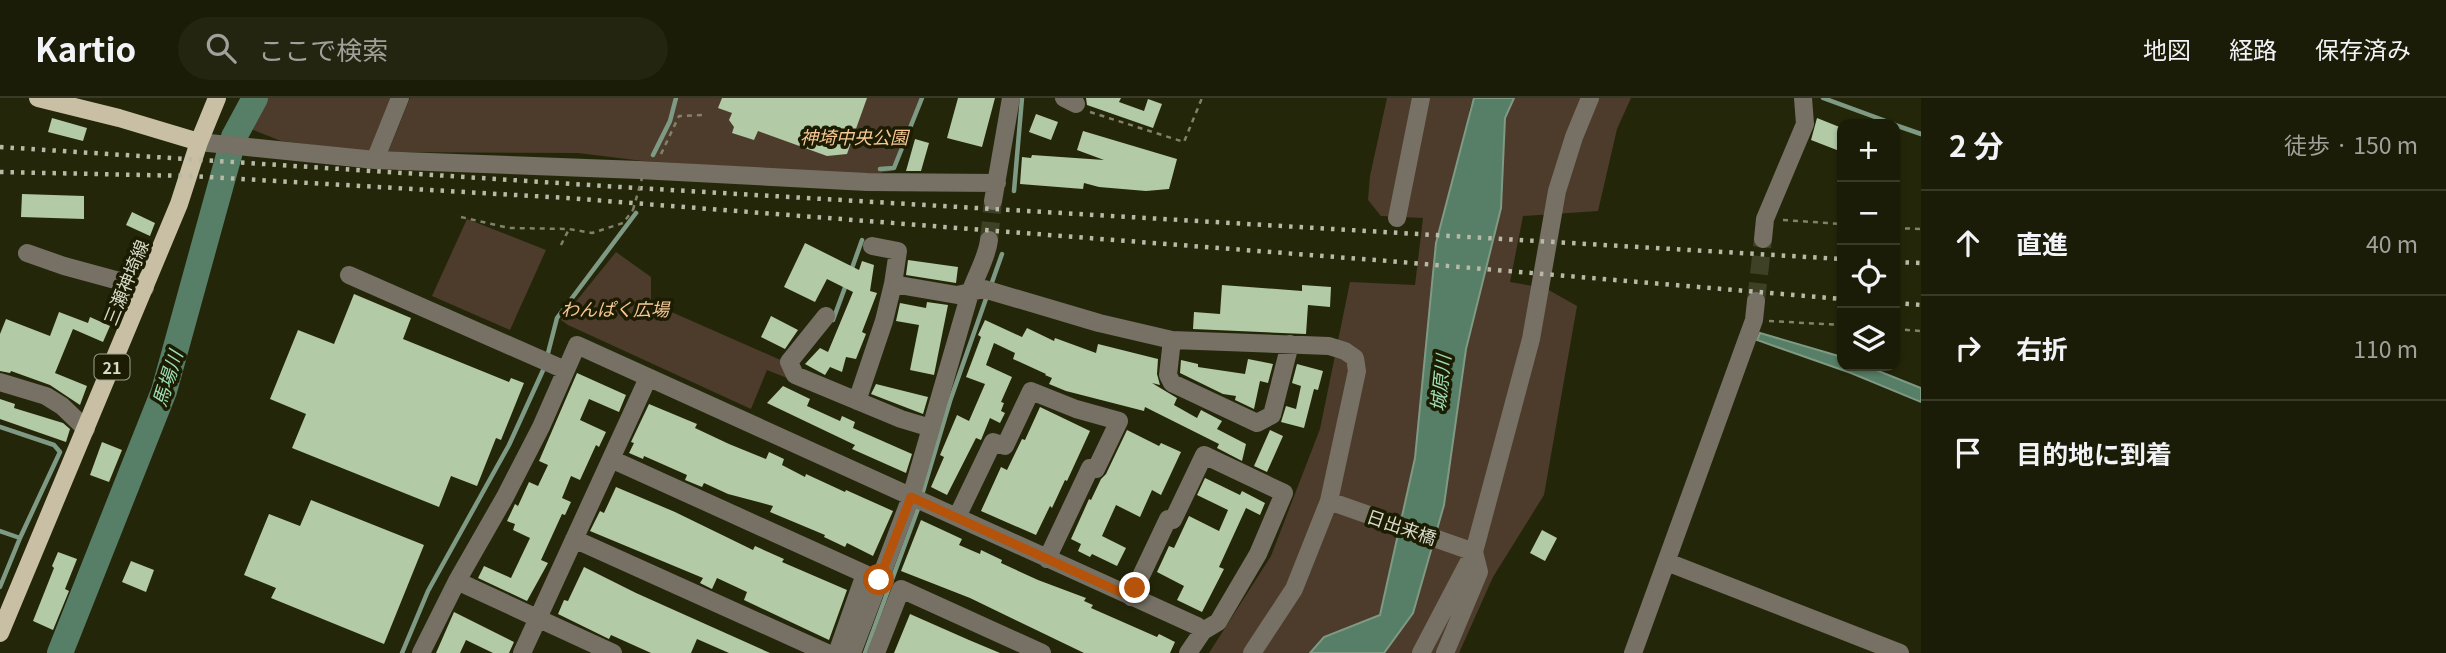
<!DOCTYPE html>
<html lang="ja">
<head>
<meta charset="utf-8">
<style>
	:root { --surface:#1b1c07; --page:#242511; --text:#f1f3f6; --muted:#a0a19b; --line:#393a28 }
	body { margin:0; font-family:Georgia,"Noto Sans JP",serif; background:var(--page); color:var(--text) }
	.controls { position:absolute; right:21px; top:21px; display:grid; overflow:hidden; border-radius:14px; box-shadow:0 2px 5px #0004 }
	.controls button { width:63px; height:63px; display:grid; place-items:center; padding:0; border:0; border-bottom:2px solid var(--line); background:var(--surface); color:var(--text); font:35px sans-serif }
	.stop { position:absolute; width:21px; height:21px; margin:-16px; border:5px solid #b45309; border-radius:50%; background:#fff }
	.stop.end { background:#b45309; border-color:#fff; box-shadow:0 2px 7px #0008 }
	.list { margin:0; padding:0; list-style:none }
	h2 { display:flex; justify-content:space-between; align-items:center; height:91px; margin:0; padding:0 28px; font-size:30px }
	h2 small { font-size:23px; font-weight:400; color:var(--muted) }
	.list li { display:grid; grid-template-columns:46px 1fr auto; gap:21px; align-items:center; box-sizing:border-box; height:105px; padding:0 28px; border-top:2px solid var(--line) }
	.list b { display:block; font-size:26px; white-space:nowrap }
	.list em { font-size:23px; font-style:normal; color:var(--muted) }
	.icon { flex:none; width:38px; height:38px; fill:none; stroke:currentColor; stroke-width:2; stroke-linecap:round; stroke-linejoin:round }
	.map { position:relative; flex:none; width:1921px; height:555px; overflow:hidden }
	header { display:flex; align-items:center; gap:42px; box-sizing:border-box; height:98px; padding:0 35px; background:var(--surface); border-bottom:2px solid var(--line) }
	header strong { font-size:33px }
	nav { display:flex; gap:38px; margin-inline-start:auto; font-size:24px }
	.search { width:490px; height:63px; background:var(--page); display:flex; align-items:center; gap:18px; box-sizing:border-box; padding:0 24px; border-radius:38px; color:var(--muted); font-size:26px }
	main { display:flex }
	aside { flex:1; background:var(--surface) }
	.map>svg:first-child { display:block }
</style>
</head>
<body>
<header>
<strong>Kartio</strong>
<div class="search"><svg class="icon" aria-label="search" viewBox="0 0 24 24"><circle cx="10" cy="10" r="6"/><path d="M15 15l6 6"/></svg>ここで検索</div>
<nav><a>地図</a><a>経路</a><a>保存済み</a></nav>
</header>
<main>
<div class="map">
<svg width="1921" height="555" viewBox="0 0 1921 555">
	<rect width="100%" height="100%" fill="#242609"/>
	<path fill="#4d3c2b" d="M267,0H394L372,54L281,43L251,31Z
		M410,0H920L891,73L868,77L643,63L578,55L388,54Z
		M1387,0H1474L1470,9L1415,360L1380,517L1324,539L1310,555H1209L1271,458L1320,331L1350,184L1415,187L1423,120L1381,118L1368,102L1370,78Z
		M1514,0H1631L1617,31L1598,113L1523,118L1510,184L1545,190L1577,208L1544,397L1493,479L1459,555H1384L1413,515L1444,407L1466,251L1501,110L1505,20Z
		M467,121L546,152L510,232L432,198Z
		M616,154L651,179V205L785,264L787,280L767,272L751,311L568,227L561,222Z"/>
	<path fill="#577e66" stroke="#7e9a84" stroke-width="2" d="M1474,0H1514L1505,20L1501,110L1466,251L1444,407L1413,515L1384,555H1310L1324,539L1380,517L1415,360L1436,145Z
		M1760,235L1842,259V268H1866L1921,290V304L1851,275L1757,242Z"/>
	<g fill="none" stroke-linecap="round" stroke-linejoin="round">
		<path stroke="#7e9a84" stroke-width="4.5" d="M1823,0L1894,26
			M1895,27L1921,36
			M653,57L670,23L676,0
			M880,71L894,70L922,0
			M1014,93L1022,0
			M851,173L862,142
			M991,187L1002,156
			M833,222L847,184
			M547,259L557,220L636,115
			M0,329L54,347L60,354L20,440L0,489
			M921,400L950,303L988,195
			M0,433L20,440
			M402,555L428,493L509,347L545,268
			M865,555L919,408"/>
		<path stroke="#577e66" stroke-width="26" d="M60,555L164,293L234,39L255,0"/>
	</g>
	<path fill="#b2caa6" d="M722,0H867L847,56L827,58L758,33L754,42L732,35L734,29L729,22L732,15L718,10Z
		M958,0H995L982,49L947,40Z
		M1086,0H1121L1119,4L1144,13L1148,1L1162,6L1153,30L1087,7Z
		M1036,16L1058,24L1051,42L1029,34Z
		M52,20L87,30L83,43L48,34Z
		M1817,20L1842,30V54L1811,42Z
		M1083,33L1177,61L1169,91L1146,93L1099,89L1084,85L1083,91L1020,86L1022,59L1031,60L1032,57L1104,62L1077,52Z
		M915,41L929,45L921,73H906Z
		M22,96L84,98V121L21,119Z
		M132,114L155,125L150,138L126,127Z
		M805,145L859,172L862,163L874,167L870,193L877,195L862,234L866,236L856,261L846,259L842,274L830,269L825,277L805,266L820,250L828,254L853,194L827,181L815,204L784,189Z
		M908,162L958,169L956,185L906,177Z
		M1222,187L1302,193V187L1331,189L1330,209L1308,207L1306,236L1193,231L1194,214L1220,216Z
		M354,196L411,220L403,241L509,284L511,280L524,285L501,342L496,340L477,388L451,378L439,409L292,350L306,316L270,301L298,232L334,246Z
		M927,204L948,207L934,277L910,272L919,227L896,223L900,205L926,210Z
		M59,214L88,225L90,219L110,228L103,244L73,231L55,275L87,288L80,307L50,287L11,273L10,275L0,273V236L6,221L50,238Z
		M771,218L798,232L785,251L761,239Z
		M985,222L1022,239L1027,230L1054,243L1055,240L1096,255L1098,246L1158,261L1157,276L1160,287L1152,285L1177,300L1174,307L1197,320L1201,312L1222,323L1217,331L1246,346L1242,363L1217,350L1219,346L1145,309L1144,313L1066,293L1049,286L1052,280L1045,277L1046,276L1013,261L1015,255L994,245L986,267L1012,279L1001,304L1004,305L1001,313L1005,315L1000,325L990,320L981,342L976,340L947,397L931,389L944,359L940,357L957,317L969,323L985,286L966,279L981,239L978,237Z
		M1248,261L1273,266L1268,285L1260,283L1254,311L1235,302L1236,298L1223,296L1180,275L1181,262L1198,266V269L1245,276Z
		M1297,266L1323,273L1318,292L1314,291L1304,330L1281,324L1286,308L1296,311L1301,288L1292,285Z
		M577,275L626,297L619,314L589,301L580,322L606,334L599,349L596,347L580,382L571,378L562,400L571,404L565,417L562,416L541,462L548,465L527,503L478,480L484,468L511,480L530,440L513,432L515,426L507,423L515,406L518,408L529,384L538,388L548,367L539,363Z
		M876,286L928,299L923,316L871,296Z
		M783,288L810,301L807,308L840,323L842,318L855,324L853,330L912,356L906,375L852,351L855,347L767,305Z
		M0,301L15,306L14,310L63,325L70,331L66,344L0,321Z
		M649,306L697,326L695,330L729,346L766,361L769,354L784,361L782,367L805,379L806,376L845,394L846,392L893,413L873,458L847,445L845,449L824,439L825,437L770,414L773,408L728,396L704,385L702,389L685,382L687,377L644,358L643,361L629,355L634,345L631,344Z
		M1040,309L1090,333L1067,383L1065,382L1052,410L1050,408L1036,437L981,413L1001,369L1007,372L1022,341L1025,342Z
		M1127,332L1159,348L1161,345L1181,354L1161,397L1152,392L1140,419L1116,407L1102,438L1126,450L1117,468L1092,456L1090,459L1078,453L1081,446L1071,441L1089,401L1091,402L1101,381L1106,376Z
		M1270,332L1283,338L1267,374L1254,368Z
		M102,344L122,352L109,384L90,377Z
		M1205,380L1240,397L1242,393L1265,405L1260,417L1246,410L1219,469L1224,471L1202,514L1177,502L1184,488L1157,474L1169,448L1174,450L1189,418L1219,433L1228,412L1197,397Z
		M616,389L675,414L753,452L755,448L784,461L782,464L847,492L829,542L744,502L747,494L717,480L712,491L700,485L703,480L590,433L600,413L604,415Z
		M311,402L424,447L384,546L271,500L276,490L244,477L269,416L300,428Z
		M921,422L962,441L959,447L980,456L981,452L1002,462L1001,465L1038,482L1086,500L1084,503L1093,507L1091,510L1157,539L1159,536L1175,544L1170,555H1084L970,500L901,473Z
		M1542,432L1557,440L1545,463L1530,455Z
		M58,454L77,461L65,491L69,493L53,532L33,523L54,470L52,468Z
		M131,463L154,472L146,494L122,484Z
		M584,469L636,495L770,555H729L697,541L691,555H651L611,537L609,541L558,516L564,502L568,503Z
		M454,514L514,544L509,555H493L466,542L460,555H436Z
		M910,516L969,542L1000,555H894Z"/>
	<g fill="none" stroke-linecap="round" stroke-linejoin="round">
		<path stroke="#3f4126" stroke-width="18" stroke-dasharray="18 9" stroke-linecap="butt" d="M989,142L993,103
			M1756,203L1763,141"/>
		<path stroke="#80826b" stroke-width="2.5" stroke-dasharray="5 5" stroke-linecap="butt" d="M1090,14L1184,44L1202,0
			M661,56L679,18L704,17
			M461,119L509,130L569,131L592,135L623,125L633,112
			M1783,122L1842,126
			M1895,130L1921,131
			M561,147L569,131
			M1769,223L1842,227
			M1895,231L1921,233"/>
		<path stroke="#767164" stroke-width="18" d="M1064,0L1076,6
			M199,44L375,62L639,72L867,84L997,85
			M375,62L400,0
			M993,103L1011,0
			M1397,120L1421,0
			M1763,141L1765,121L1805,26L1803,0
			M872,148L898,153L893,186L957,197L984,191L1099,225L1172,242L1329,248L1345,253L1355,260L1357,273L1329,403L1294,491L1252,555
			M27,155L64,168L145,190
			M349,177L565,272
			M826,218L789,264L795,277L901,321L931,330
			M1172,242L1168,277L1172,285L1257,325L1272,317L1290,246
			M0,284L46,298L62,308L86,331
			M857,303L884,223L893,186
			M611,361L865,476L837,555
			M1329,403L1474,454
			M957,419L993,344L1005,348L1031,293L1076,311L1119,323L1096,371L1090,370L1047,461
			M574,441L827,555
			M1667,464L1900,555
			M457,483L613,555
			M1131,499L1168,421L1173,422L1204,357L1284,395L1258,456L1218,524L1203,533L1188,555
			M421,555L457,483L505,399L541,329L577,247L1197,528L1203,533
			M522,555L648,280
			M852,555L911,399L970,195C976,177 987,160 989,142
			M876,555L901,491L1042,555
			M1421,555L1474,454L1531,241L1557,93L1574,39L1590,0
			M1445,555L1479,474L1474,454
			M1633,555L1754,222L1756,203"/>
		<path stroke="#c9bfa4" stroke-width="18" d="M38,0L119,20L199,44
			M0,535L179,106L199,44L217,0"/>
		<path stroke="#b8baa7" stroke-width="4.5" stroke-dasharray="3.5 7" stroke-linecap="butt" d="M0,49L620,89L1842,161
			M0,74L190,78L567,100L1388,163L1842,201
			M1895,164L1921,165
			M1895,205L1921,207"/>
		<path stroke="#80826b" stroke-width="2.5" stroke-dasharray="5 5" stroke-linecap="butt" d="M633,112L642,80"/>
	</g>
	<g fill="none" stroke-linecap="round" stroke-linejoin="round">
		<path stroke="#b45309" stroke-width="9" d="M879,482L911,399L1131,499L1135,490"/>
	</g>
	<g text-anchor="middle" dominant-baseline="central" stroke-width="7" stroke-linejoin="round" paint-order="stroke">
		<rect fill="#1b1c02" stroke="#a0a28e" stroke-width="2" x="94.5" y="256.5" width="35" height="25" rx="5"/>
		<g font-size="16" font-weight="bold" fill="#d9dbca">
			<text x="112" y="269">21</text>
		</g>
		<g font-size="18" font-style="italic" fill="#f7c794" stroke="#1b1c02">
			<text x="854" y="38">神埼中央公園</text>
			<text x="615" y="210">わんぱく広場</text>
		</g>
		<g font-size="18" fill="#d9dbca" stroke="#1b1c02">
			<text transform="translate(125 184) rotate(-68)">三瀬神埼線</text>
			<text transform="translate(1402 428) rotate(19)">日出来橋</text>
		</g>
		<g font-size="19" font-style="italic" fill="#9cddb5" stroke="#1b1c02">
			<text transform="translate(166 280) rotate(-72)">馬場川</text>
			<text transform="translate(1439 285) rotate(-84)">城原川</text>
		</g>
	</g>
</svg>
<div class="controls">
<button>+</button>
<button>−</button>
<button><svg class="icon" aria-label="locate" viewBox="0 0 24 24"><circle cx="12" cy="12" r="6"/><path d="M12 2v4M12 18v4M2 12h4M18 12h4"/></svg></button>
<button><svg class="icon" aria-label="layers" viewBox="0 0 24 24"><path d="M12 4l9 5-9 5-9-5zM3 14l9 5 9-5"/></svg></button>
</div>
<div class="stop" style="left:879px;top:482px"></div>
<div class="stop end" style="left:1135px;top:490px"></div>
</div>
<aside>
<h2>2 分<small>徒歩 · 150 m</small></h2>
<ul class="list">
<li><svg class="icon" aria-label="ahead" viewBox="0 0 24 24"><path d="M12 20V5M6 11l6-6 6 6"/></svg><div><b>直進</b></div><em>40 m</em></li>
<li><svg class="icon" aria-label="right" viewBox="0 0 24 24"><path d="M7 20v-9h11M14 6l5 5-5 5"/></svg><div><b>右折</b></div><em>110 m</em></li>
<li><svg class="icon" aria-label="arrive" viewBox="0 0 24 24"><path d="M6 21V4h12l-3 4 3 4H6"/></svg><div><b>目的地に到着</b></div></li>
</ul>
</aside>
</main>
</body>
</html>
